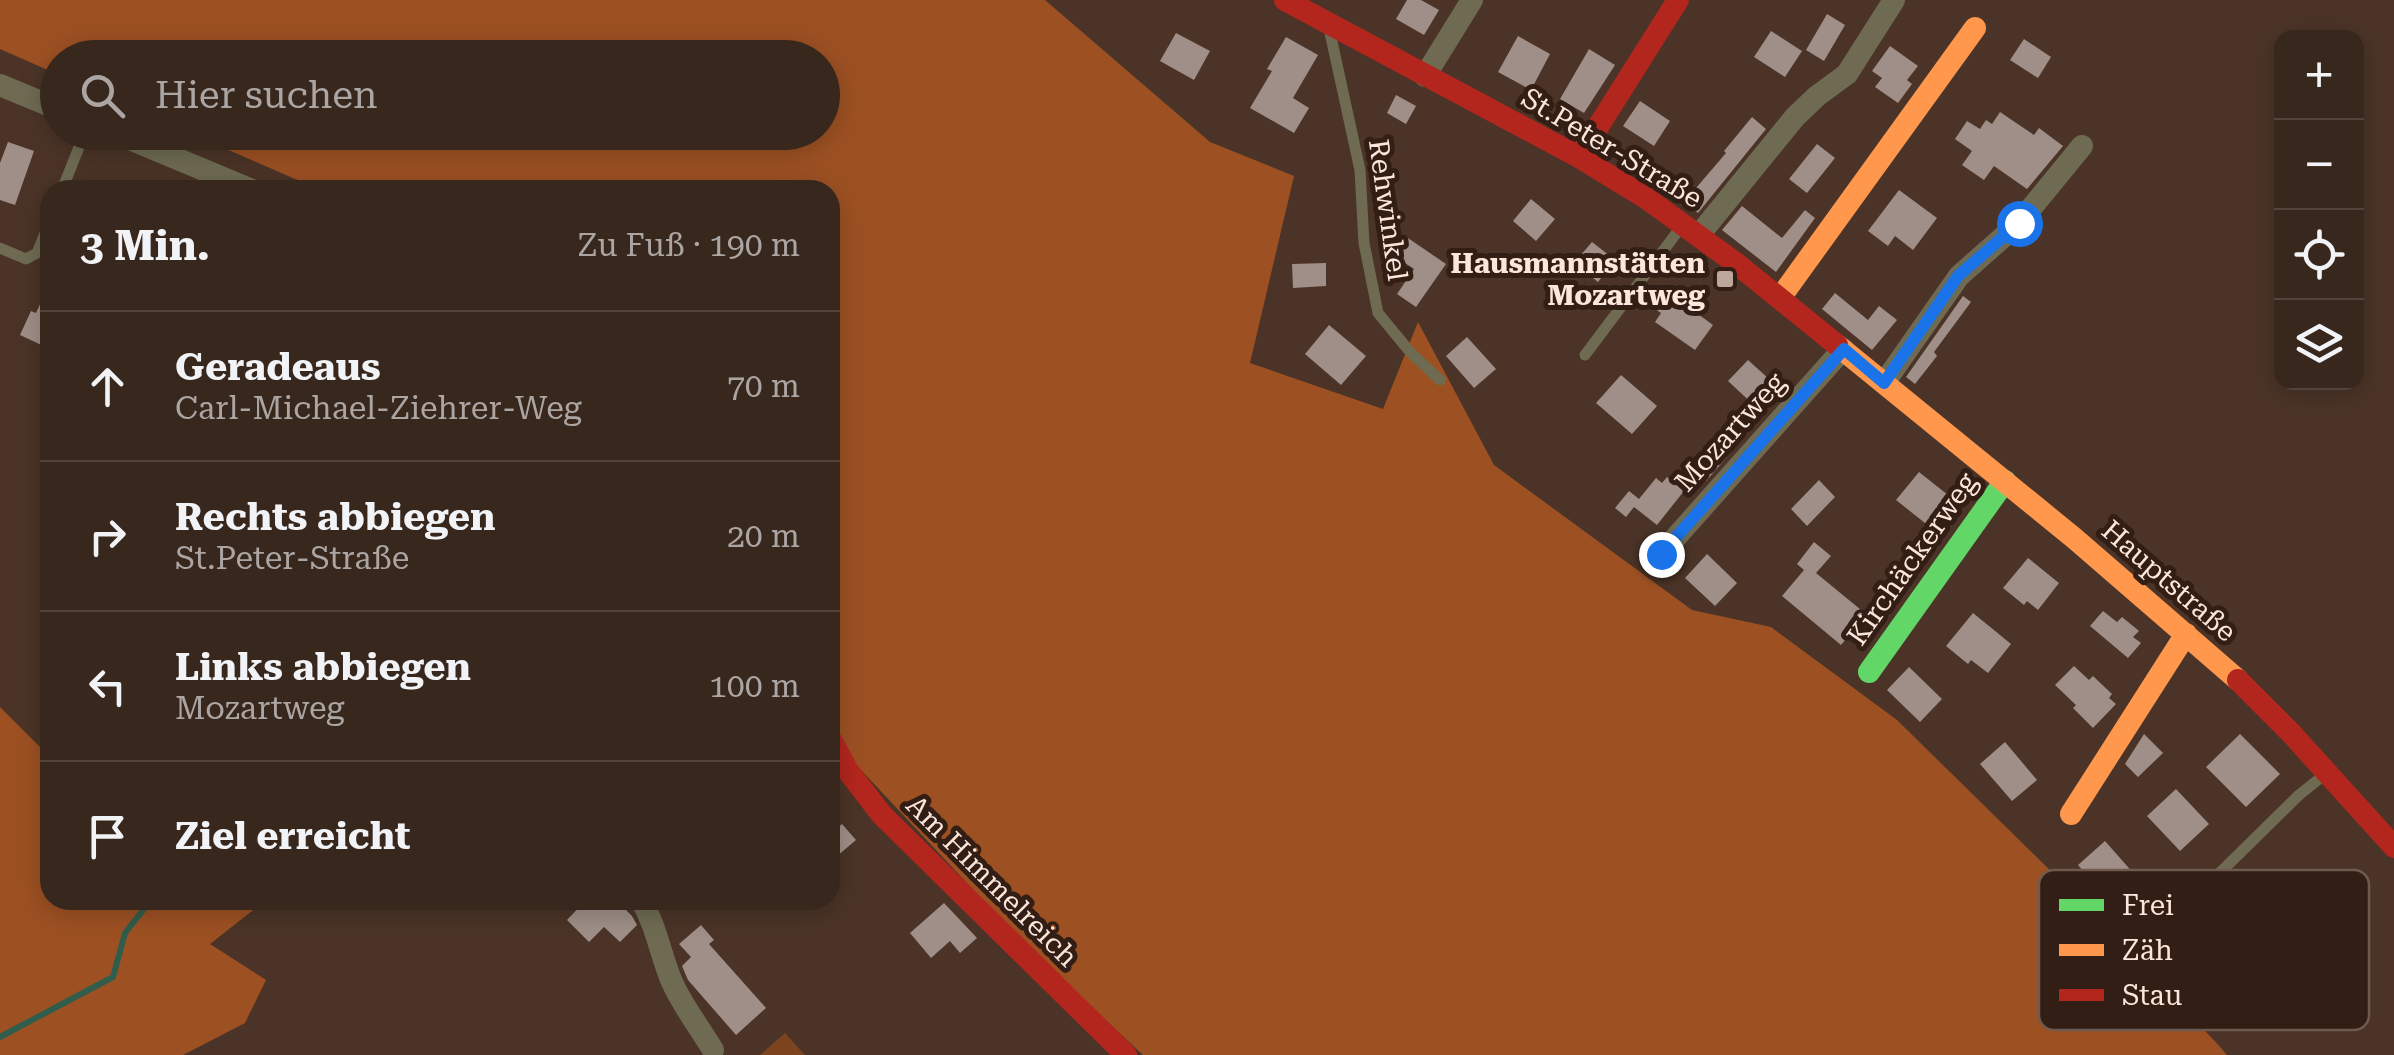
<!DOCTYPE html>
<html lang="de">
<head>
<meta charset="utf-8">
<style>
	:root { --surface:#38271d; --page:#3f2f26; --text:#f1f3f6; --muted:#aba5a4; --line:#52443b }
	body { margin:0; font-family:"Roboto Serif",serif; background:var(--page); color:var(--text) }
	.controls { position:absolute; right:30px; top:30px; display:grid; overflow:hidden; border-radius:20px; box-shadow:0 5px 25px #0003 }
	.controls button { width:90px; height:90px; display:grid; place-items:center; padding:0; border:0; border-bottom:2px solid var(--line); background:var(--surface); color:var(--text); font:50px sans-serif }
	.stop { position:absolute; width:30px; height:30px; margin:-22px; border:8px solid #1a73e8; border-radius:50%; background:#fff }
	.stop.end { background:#1a73e8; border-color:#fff; box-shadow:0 2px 10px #0008 }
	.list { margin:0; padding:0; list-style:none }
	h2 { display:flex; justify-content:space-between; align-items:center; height:130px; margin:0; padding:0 40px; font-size:42px }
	h2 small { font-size:32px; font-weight:400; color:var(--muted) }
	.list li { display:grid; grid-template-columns:65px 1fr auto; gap:30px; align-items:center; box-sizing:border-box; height:150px; padding:0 40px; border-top:2px solid var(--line) }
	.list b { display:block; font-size:38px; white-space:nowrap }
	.list p { margin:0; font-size:32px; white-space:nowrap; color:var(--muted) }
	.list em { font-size:32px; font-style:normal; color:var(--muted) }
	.icon { flex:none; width:55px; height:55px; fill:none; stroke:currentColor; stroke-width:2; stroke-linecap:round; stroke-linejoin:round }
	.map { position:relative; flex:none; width:2394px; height:1055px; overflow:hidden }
	.search { position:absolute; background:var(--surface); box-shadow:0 5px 25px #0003; left:40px; top:40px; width:800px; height:110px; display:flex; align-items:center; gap:25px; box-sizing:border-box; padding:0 35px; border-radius:55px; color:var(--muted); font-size:38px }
	.panel { position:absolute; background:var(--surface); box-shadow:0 5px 25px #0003; left:40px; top:180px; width:800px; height:730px; border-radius:30px }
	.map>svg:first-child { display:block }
</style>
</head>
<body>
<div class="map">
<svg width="2394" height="1055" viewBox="0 0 2394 1055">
	<rect width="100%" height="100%" fill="#4b3427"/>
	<path fill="#7c431f" d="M785,1033L805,1055H760Z"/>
	<path fill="#9d5123" d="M0,0H1045L1210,142L1294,176L1250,363L1383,409L1418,322L1494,465L1692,610L1771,627L1897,720L2114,933C2145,979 2191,1012 2227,1055H1143L1023,943L862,771L830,773V190H337L295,179L190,133L822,132V58H58L57,74L0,49Z
		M0,707L50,757V900H266L210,944L266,980L245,1023L183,1055H0Z"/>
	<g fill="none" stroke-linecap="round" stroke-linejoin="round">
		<path stroke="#305d4c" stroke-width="6" d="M0,1037L113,977L125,933L151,900"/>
	</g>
	<path fill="#9f8f88" d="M1407,0H1421L1439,10L1424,35L1396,19Z
		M1827,14L1845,25L1824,61L1806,50Z
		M1771,31L1802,51L1785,77L1754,57Z
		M1176,33L1210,51L1194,80L1160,61Z
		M1518,36L1550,54L1531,90L1498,72Z
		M1286,37L1318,55L1293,98L1309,108L1294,133L1250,108L1272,71L1267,69Z
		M2024,39L2051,57L2038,78L2010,60Z
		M1890,46L1918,66L1907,80L1912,84L1898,103L1875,87L1882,78L1872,71Z
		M1589,49L1615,65L1584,113L1560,99Z
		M1396,95L1416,106L1406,124L1387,113Z
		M1640,101L1670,121L1654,146L1623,126Z
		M2000,112L2034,135L2039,128L2063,146L2027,189L1994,166L1984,180L1962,165L1972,151L1955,139L1967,121L1980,129L1986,120L1992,124Z
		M1752,117L1766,129L1698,213L1684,202L1726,153L1724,151Z
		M8,142L34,151L15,205L0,200V163Z
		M1817,144L1835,158L1807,193L1789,179Z
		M1899,190L1937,218L1913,250L1895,236L1888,246L1868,231Z
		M1531,199L1555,219L1536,241L1513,221Z
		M1742,206L1782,238L1805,210L1815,218L1776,272L1722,230Z
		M1405,236L1446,264L1416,307L1397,294L1414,269L1393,255Z
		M1592,242L1615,260L1598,282L1574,263Z
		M1326,263V286L1293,288L1292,264Z
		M50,283V349L20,335L31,311L36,313Z
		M1658,285L1713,325L1695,350L1655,322L1661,313L1645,302Z
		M1835,293L1868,320L1879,306L1897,320L1872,350L1822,309Z
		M1963,296L1971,302L1934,352L1937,356L1915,384L1906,377Z
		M1329,325L1366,356L1341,385L1305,354Z
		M1467,337L1496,369L1474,388L1446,356Z
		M1748,360L1778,387L1758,409L1728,381Z
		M1621,375L1657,406L1632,434L1596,403Z
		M1716,446L1727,457L1706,481L1693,468Z
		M1919,472L1953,499L1930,527L1896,500Z
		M1667,477L1684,491L1657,525L1634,507L1626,517L1615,508L1629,491L1639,499L1656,478L1662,483Z
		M1819,480L1835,497L1807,526L1791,509Z
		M1814,542L1831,556L1816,573L1866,614L1841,645L1782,596L1804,570L1797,564Z
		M1707,554L1737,583L1715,606L1685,578Z
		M2028,558L2059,583L2038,610L2027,601L2024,605L2003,588Z
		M2103,611L2117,622L2122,617L2139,631L2133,637L2141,643L2128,658L2090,626Z
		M1973,613L2011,644L1988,673L1971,660L1968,664L1946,646Z
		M2074,666L2089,680L2093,676L2112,694L2109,698L2116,704L2093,728L2073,708L2076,705L2055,685Z
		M1909,667L1942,699L1920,722L1887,690Z
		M2144,734L2163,753L2138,777L2125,764Z
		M2240,734L2280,774L2246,807L2206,767Z
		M2005,742L2037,780L2012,801L1980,764Z
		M2176,789L2209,824L2180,851L2147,816Z
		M842,824L856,840L830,862V834Z
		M2105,841L2142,883L2118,905L2103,889L2089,901L2074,883L2085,873L2078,865Z
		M586,900H616L632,916L637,925L620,942L604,927L589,942L567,920Z
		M944,903L977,938L960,953L950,941L931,958L910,933Z
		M701,925L714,940L709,944L766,1008L736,1035L688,980L682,966L691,957L679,944Z"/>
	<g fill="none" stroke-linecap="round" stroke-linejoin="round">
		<path stroke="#6f6b53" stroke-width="11" d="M1329,28L1360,170L1364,243L1378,313L1411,353L1440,380
			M62,190L85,132
			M0,248L26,259L37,253L50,221
			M1585,355L1681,227
			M2192,944C2185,934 2177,924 2181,911L2299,795L2324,775"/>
		<path stroke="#6f6b53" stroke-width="22" d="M1425,76L1472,0
			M0,85L58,109
			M113,132L252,190
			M1699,235L1795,117L1817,96L1847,74L1894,0
			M1884,383L1959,276L2019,223L2082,146
			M1661,554L1843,349
			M641,900C657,927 660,954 672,982C682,1005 700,1028 713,1050"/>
		<path stroke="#63d668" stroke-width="22" d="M1869,672L2005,481"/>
		<path stroke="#ff974d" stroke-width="22" d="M1780,298L1975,28
			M1837,345L2074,538L2238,680
			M2071,814L2186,634"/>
		<path stroke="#b3261e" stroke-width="22" d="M1285,0L1579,157L1646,198L1737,264L1837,345
			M1579,157L1678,0
			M2238,680L2291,733L2394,847
			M830,738L848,771L882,815L1126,1055"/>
	</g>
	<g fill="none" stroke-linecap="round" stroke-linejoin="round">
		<path stroke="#1a73e8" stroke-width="12" d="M1661,554L1844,349L1884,383L1958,276L2019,223"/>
	</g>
	<rect fill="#bea89c" stroke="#321e14" stroke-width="4" x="1715" y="269" width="20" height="20" rx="5"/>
	<g text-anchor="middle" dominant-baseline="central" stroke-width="10" stroke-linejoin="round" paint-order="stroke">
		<g font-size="28" fill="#fce6db" stroke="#321e14">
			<text transform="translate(1612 148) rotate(31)">St.Peter-Straße</text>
			<text transform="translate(1388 210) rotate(82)">Rehwinkel</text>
			<text transform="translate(1730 432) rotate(-48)">Mozartweg</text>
			<text transform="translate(1912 559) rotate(-55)">Kirchäckerweg</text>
			<text transform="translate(2169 581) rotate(41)">Hauptstraße</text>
			<text transform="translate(992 881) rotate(45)">Am Himmelreich</text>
		</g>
		<g font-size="28" font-weight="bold" fill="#fce6db" stroke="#321e14" text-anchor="end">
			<text x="1705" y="263">Hausmannstätten<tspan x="1705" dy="32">Mozartweg</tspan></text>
		</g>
	</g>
	<rect x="2039" y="870" width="330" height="160" rx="15" fill="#321e14" stroke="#6f5a50" stroke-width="2.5"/>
	<rect x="2059" y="899" width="45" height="12" fill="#63d668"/>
	<rect x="2059" y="944" width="45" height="12" fill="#ff974d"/>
	<rect x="2059" y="989" width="45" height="12" fill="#b3261e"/>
	<g font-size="28" fill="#fce6db">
		<text x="2122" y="915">Frei</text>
		<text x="2122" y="960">Zäh</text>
		<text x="2122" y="1005">Stau</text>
	</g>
</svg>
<div class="controls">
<button>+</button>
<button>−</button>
<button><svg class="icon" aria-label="locate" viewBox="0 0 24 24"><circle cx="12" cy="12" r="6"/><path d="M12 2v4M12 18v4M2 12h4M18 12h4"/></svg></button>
<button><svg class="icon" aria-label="layers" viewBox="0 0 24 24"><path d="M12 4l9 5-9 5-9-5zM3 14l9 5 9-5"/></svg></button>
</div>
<div class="stop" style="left:2019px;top:223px"></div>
<div class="stop end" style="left:1661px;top:554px"></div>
<div class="search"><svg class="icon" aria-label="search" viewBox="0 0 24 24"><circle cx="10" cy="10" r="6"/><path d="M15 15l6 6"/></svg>Hier suchen</div>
<section class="panel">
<h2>3 Min.<small>Zu Fuß · 190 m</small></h2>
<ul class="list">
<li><svg class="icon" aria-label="ahead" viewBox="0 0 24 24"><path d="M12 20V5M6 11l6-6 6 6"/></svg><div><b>Geradeaus</b><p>Carl-Michael-Ziehrer-Weg</p></div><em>70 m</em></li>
<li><svg class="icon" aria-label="right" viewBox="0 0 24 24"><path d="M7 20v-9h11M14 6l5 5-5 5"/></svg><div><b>Rechts abbiegen</b><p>St.Peter-Straße</p></div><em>20 m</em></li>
<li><svg class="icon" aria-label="left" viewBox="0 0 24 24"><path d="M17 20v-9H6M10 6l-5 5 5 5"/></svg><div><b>Links abbiegen</b><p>Mozartweg</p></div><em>100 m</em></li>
<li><svg class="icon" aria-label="arrive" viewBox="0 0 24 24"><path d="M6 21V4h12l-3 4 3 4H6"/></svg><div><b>Ziel erreicht</b></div></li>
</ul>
</section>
</div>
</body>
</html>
